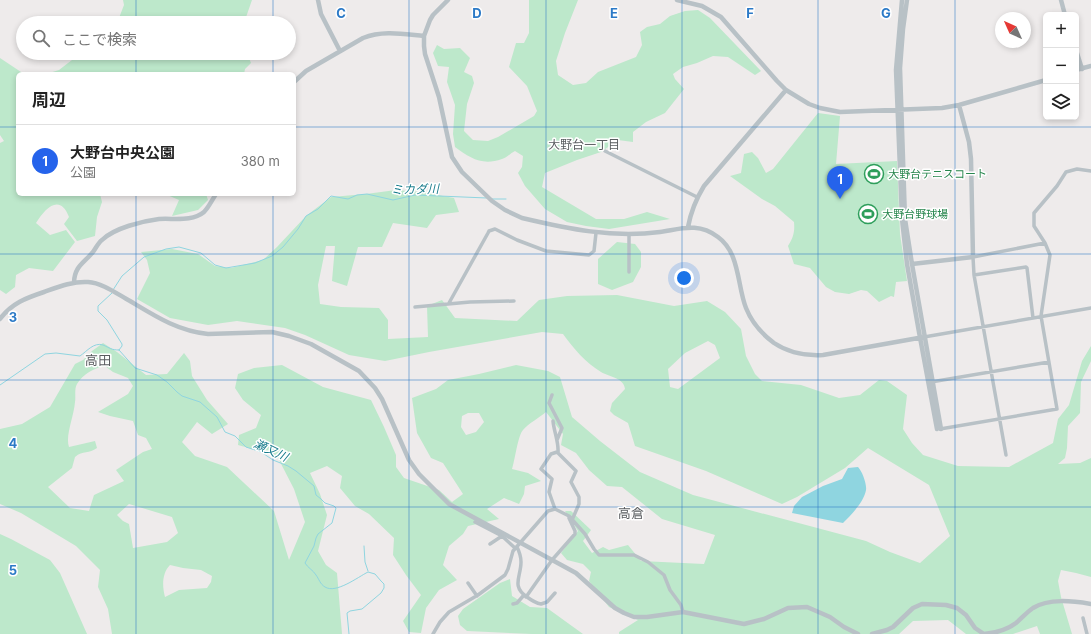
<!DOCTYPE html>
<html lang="ja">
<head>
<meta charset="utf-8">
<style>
	:root { --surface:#fff; --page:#f2f2f2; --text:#222; --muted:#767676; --line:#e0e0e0; --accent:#2563eb }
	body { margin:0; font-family:Inter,"Noto Sans JP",sans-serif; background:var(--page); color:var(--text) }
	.controls { position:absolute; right:12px; top:12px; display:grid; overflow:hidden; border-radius:6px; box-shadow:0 2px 6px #0003 }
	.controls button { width:36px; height:36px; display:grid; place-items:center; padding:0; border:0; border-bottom:1px solid var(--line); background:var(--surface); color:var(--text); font:20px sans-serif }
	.compass { position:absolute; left:995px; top:12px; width:36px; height:36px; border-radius:50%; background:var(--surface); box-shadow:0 2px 6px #0003; rotate:315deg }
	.you { position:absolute; left:684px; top:278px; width:14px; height:14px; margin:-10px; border:3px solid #fff; border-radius:50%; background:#1a73e8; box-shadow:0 0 0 6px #1a73e833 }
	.badge { display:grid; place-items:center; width:26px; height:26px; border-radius:50%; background:var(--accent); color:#fff; font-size:13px; font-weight:700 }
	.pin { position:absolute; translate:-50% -33px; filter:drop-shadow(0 1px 2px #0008) }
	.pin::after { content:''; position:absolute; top:21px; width:14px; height:12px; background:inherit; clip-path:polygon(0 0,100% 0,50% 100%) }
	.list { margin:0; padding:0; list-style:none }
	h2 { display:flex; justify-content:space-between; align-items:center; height:52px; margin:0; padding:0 16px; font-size:17px }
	h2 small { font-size:13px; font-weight:400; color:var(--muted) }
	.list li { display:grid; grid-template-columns:26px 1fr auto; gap:12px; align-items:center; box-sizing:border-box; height:72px; padding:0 16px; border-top:1px solid var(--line) }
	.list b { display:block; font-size:15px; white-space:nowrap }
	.list p { margin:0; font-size:13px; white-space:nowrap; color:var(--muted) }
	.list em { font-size:13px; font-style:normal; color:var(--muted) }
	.icon { flex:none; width:22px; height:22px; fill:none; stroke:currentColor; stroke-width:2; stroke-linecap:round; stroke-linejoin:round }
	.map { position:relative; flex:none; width:1091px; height:634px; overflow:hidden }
	.search { position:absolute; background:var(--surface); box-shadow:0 2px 6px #0003; left:16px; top:16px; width:280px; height:44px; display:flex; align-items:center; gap:10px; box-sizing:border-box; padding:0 14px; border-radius:22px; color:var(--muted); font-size:15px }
	.panel { position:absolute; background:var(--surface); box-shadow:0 2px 6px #0003; left:16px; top:72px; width:280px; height:124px; border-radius:6px }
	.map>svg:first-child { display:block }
</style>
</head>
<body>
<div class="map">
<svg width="1091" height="634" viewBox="0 0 1091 634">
	<rect width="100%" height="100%" fill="#eeebeb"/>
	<path fill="#bde8cb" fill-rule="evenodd" d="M123,0H252L244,23H117L124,5Z
		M529,0H578L565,33L556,61L558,75L573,85L586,83L598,72L636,57L642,45L640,32L647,27L660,24L670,16L685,11L698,10L710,18L761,71L755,75L728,57L713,56L697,63L683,67L673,74L675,79L684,89L665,113L646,122L633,132V142L618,140L601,152L577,160L545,173L542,187L596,219H624L647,212L670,219L609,229L586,226L567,222L545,209L525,186L518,173L522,167L523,156L515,151C511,153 506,158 502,159C482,166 470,158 455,147L453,134L455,105L447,82L449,67L438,66L433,53L437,45L444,49L460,48L470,58L464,72L472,76L474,83L467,104L464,131L473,140L488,141L498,137L534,116L537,111L527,86L509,67L516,43H524L529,33Z
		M81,53L105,55L106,53H247L251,63L245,69L244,74H46L59,70Z
		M0,58L24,74H18V194H100L102,202L97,217L95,236L77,241L64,224L69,217C60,193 45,208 36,223L50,235L66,230L75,242L53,271L29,268L16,275L15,287L6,294L0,290V143L4,141L0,135Z
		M818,113L840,116L836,164L897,161L900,234L907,281L896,282L894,297L891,296L879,302L867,291L861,290L849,294L835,292L826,287L810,268L794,264L788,246C793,238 795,232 794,222L775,206L762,199L730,176L741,173L744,154L752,152L758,158L766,173L773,169Z
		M396,190L421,192L454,198L459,212L436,215L427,228L393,223L382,247H358L347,286L332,281L335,246H326L318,285L320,304L341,307L379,308L388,320V339L428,337L427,306L442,300L455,318L517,321L539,300L567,296L617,295L674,306L707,301L725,312L741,329L746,356L755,374L762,381L801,385L839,398L860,395L879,380L887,381L907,395L903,429L912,443L923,455L958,466L1009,467L1053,443L1058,419L1069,405L1082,361L1091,346V361L1081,382L1080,413L1068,426L1067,448L1065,458L1058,464L1080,463L1091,458V577L1076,573L1061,570L1058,581L1061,597L1072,634H1040L1037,626L1013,634H966L948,620L913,621L899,634H619V632L638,620L609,607L589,581L591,572L583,564L567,560L561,553L578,531L565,511H571L591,530L583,541L592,553L603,547L609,550L628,545L641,561L704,564L715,535L662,519L622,487L607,486L589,470L576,453L561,445L563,434L546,412C539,418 529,423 523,430C518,435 515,460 512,469L528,473L541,481L525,486L524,494L519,504L504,498L487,509L499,519L468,526L463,534L449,546L443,565L457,580L439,590L426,608L421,633L409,632L403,621L421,595L406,575L393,555L394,538L369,514L355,506L340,488L342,476L327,466L310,473L320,494L327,515L318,551L326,565L337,573L342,634H112L108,609L98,587L100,570L76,546L21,513L0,504V429L22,424L50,407L75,364L83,360L92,351L103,343L117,352L146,375L167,374L184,353L190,361L192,376L207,400L228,424L212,434L197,422L182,442L195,456L227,467L274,511L289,560L305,522L294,489L277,456L238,445L239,435L256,428L261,415L243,400L235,388L238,374L254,368L282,365L323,387L371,400L384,427L396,455V467L404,478L439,490L452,502L463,494L443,463L431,458L417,433L412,398L436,389L448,380L479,374L516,365L548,371L560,377L572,417L600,441L640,472L693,495L866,541L890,552L920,563L950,536L929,485L868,448L845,468L797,497L782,504L706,471L635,446L628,423L614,415L610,411L612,403L625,389C624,378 610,377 601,372C586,363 573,348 563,334L542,332L429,352L385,361L349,355L305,335L285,328L237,321L208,325L170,318L137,299L150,273L147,260L141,252L172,249L198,254L215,266L231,268L263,260L277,247L306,216L331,197L366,194ZM708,341L715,345L720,358L678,389L670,387L668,369L685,353ZM105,366L113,372L128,378L133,386L128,394L98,412L110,416L133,421L138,435L146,438L152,449L143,452L116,470L124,481L94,495L89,511L70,508L48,487L72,468L75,457C83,450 89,454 97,448L95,441L69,447C65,436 74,416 75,402C76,397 74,389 77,384C83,374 94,368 105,366ZM468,413H479L484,422L476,432L466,435L461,427L462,416ZM129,504L172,517L178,533L167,542L133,548L129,524L123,521L117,515ZM170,565L183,568L201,570L212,576L211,582L207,588L179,590L165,597C162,586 162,573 170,565Z
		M165,194H206L208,200L198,210L172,216L179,200Z
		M617,242L635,244L641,252V267L633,282L612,290L598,284V259Z
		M0,534L11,539L50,560L60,573L87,634H0Z
		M510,579L512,596L530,607L547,608L583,634H532L467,631L460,625L458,616L463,609L500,583Z"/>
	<path fill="#8fd5e0" d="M858,467C862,471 867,484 866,490C864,502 851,515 843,523L792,513L794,506L802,497L823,486L842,479L848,468Z"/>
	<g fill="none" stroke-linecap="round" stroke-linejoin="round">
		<path stroke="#8fd5e0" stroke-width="1" d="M492,199H506
			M113,290L122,276L144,257L166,249L179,247L201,253L215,265L226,268L255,263L272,256L283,247L298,229L306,216L318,209L331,196L348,199L357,195L367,194L393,200L415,195L487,198
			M112,293L98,306V311L107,320L122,344V346L119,350
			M119,350L135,368L157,375L167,382L177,392L182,396L200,402L217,417L225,432L235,436L246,447L261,452L273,460L288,466L296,471L314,486L316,495L321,499L325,503L334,506L336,508L332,523L318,534L316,538L314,546L305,563C308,568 313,570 316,575C319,579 320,584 325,587C336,594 358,577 368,572L375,574L381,581L384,584V588L381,593L362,609L350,611L347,613L349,634
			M0,385L45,354L56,353L80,356C87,351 94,342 103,345C110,348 111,350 119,350
			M364,546L365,562L368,571"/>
		<path stroke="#b8c1c6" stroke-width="3.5" d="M605,151L697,197
			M629,234V272
			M974,275L1026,267L1027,268L1033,318
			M449,303L488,233L489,231L495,229L517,240L546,251L589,255L594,251L596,233
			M415,307L470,302L514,301
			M924,337L1091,308
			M931,382L1049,362
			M552,395L549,403L562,428L557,440
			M553,421C554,432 559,442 558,453
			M940,429L1057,409L1041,316L1050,255L1045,243L1034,226V213L1057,186L1066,172L1077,169L1091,171
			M1006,455L974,275L973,257L1045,243
			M555,509L549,492L552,479L541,469L551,454L557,452L576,471L571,482L579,497V504L572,520
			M475,522L502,536L515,548
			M490,544L502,536
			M517,547C519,551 521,557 521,562C521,577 511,586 527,597C531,600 535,603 541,604L547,602L555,593
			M468,583L477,596
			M526,597L552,560L575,534V531L569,518
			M513,604L517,603L524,595
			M1083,618L1087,634
			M433,634L440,622L449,612L478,595L505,575L508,569L513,551L548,511L555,509L569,516L585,534L594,549L599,555H634L648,562L664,575L670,590L681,605L683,612"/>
		<path stroke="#b8c1c6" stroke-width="4.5" d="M318,0L321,14L340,51
			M448,0L433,15L430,20L424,36V46L425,54L439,97L452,157L462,172L492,201L505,210L522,218C569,229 611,238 660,232C681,229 698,222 718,237C740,253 737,285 746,308C752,323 762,334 774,343C789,353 806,356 823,355L924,337
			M677,0L702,6L721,17L777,81L786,90L809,104L820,108L840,112L942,108L959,105L1046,80
			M902,0L896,70L902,219L907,264L919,332L937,429
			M907,0L903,29L900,68L905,219L912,264L941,429
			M1061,0L1065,15
			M1076,50L1082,69
			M1076,70L1091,66
			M294,82L306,71L363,38C383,30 403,34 424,36
			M688,227C691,211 696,199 704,186L786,90
			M912,264L973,257L971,159L969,142L959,105
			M74,282C75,266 83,264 93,252C96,248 98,243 102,240C114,228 143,221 159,219C174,218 192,222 204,212C209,207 212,200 216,194
			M0,319C12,303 26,298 44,292C58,287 73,281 88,282C103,283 117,294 130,301C155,316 178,331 208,334L272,332L289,336L311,344L359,371L375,388L382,399L409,460L419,474L449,504L576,573L615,608L624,613L634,617H647L683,612L744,624L764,619L788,608L807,607L830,617L844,627L858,634
			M872,634L887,630L893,627L913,608L922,604L946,605L957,608L966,615L975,628L984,634C995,633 1008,629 1016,623C1022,618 1027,612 1033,608C1049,598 1073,601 1091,604"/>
	</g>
	<path fill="none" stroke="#2c7ac7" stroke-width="1" stroke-opacity="0.55" d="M136,0V23M273,0V23M409,0V634M546,0V634M682,0V634M818,0V634M955,0V634M136,53V74M273,53V74M0,127H18M294,127H1091M136,194V634M273,194V634M0,254H1091M0,380H1091M0,507H1091"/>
	<defs>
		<symbol id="stadium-ring" viewBox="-11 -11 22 22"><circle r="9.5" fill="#fff" stroke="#2e9e5b" stroke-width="1.5"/><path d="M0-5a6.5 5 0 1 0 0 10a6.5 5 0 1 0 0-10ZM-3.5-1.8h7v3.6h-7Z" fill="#2e9e5b"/></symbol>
	</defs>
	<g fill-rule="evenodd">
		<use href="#stadium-ring" x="863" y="163" width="22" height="22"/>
		<use href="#stadium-ring" x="857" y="203" width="22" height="22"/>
	</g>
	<g text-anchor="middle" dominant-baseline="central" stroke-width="3" stroke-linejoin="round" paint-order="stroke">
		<g font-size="11" fill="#27864d" stroke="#fff" text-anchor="start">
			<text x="888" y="174">大野台テニスコート</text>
			<text x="882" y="214">大野台野球場</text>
		</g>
		<g font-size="12" fill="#595c5f" stroke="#fff">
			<text x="584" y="144">大野台一丁目</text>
		</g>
		<g font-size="12" font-style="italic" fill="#1a7d8d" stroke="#fff">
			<text transform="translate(415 189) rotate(-1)">ミカダ川</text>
			<text transform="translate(271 450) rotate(25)">瀬又川</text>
		</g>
		<g font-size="13" fill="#595c5f" stroke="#fff">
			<text x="98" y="360">高田</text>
			<text x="631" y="513">高倉</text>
		</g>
	</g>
	<g font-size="13" text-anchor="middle" font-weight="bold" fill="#2c7ac7" stroke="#fff" stroke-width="3" stroke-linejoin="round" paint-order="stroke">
		<text x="341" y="18">C</text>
		<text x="477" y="18">D</text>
		<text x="614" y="18">E</text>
		<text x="750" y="18">F</text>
		<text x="886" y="18">G</text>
		<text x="13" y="322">3</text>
		<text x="13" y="448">4</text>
		<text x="13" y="575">5</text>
	</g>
</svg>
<div class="controls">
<button>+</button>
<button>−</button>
<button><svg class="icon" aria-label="layers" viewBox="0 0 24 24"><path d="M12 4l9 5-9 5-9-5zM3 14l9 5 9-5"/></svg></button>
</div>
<svg class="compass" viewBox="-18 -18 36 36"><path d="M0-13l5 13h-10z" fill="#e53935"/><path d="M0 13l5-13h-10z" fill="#767676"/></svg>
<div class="you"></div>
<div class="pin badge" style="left:840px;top:199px">1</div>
<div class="search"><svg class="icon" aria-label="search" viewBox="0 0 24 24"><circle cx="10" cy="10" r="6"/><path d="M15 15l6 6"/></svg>ここで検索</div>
<section class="panel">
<h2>周辺<small></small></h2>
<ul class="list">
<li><span class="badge">1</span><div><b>大野台中央公園</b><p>公園</p></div><em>380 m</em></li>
</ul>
</section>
</div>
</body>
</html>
